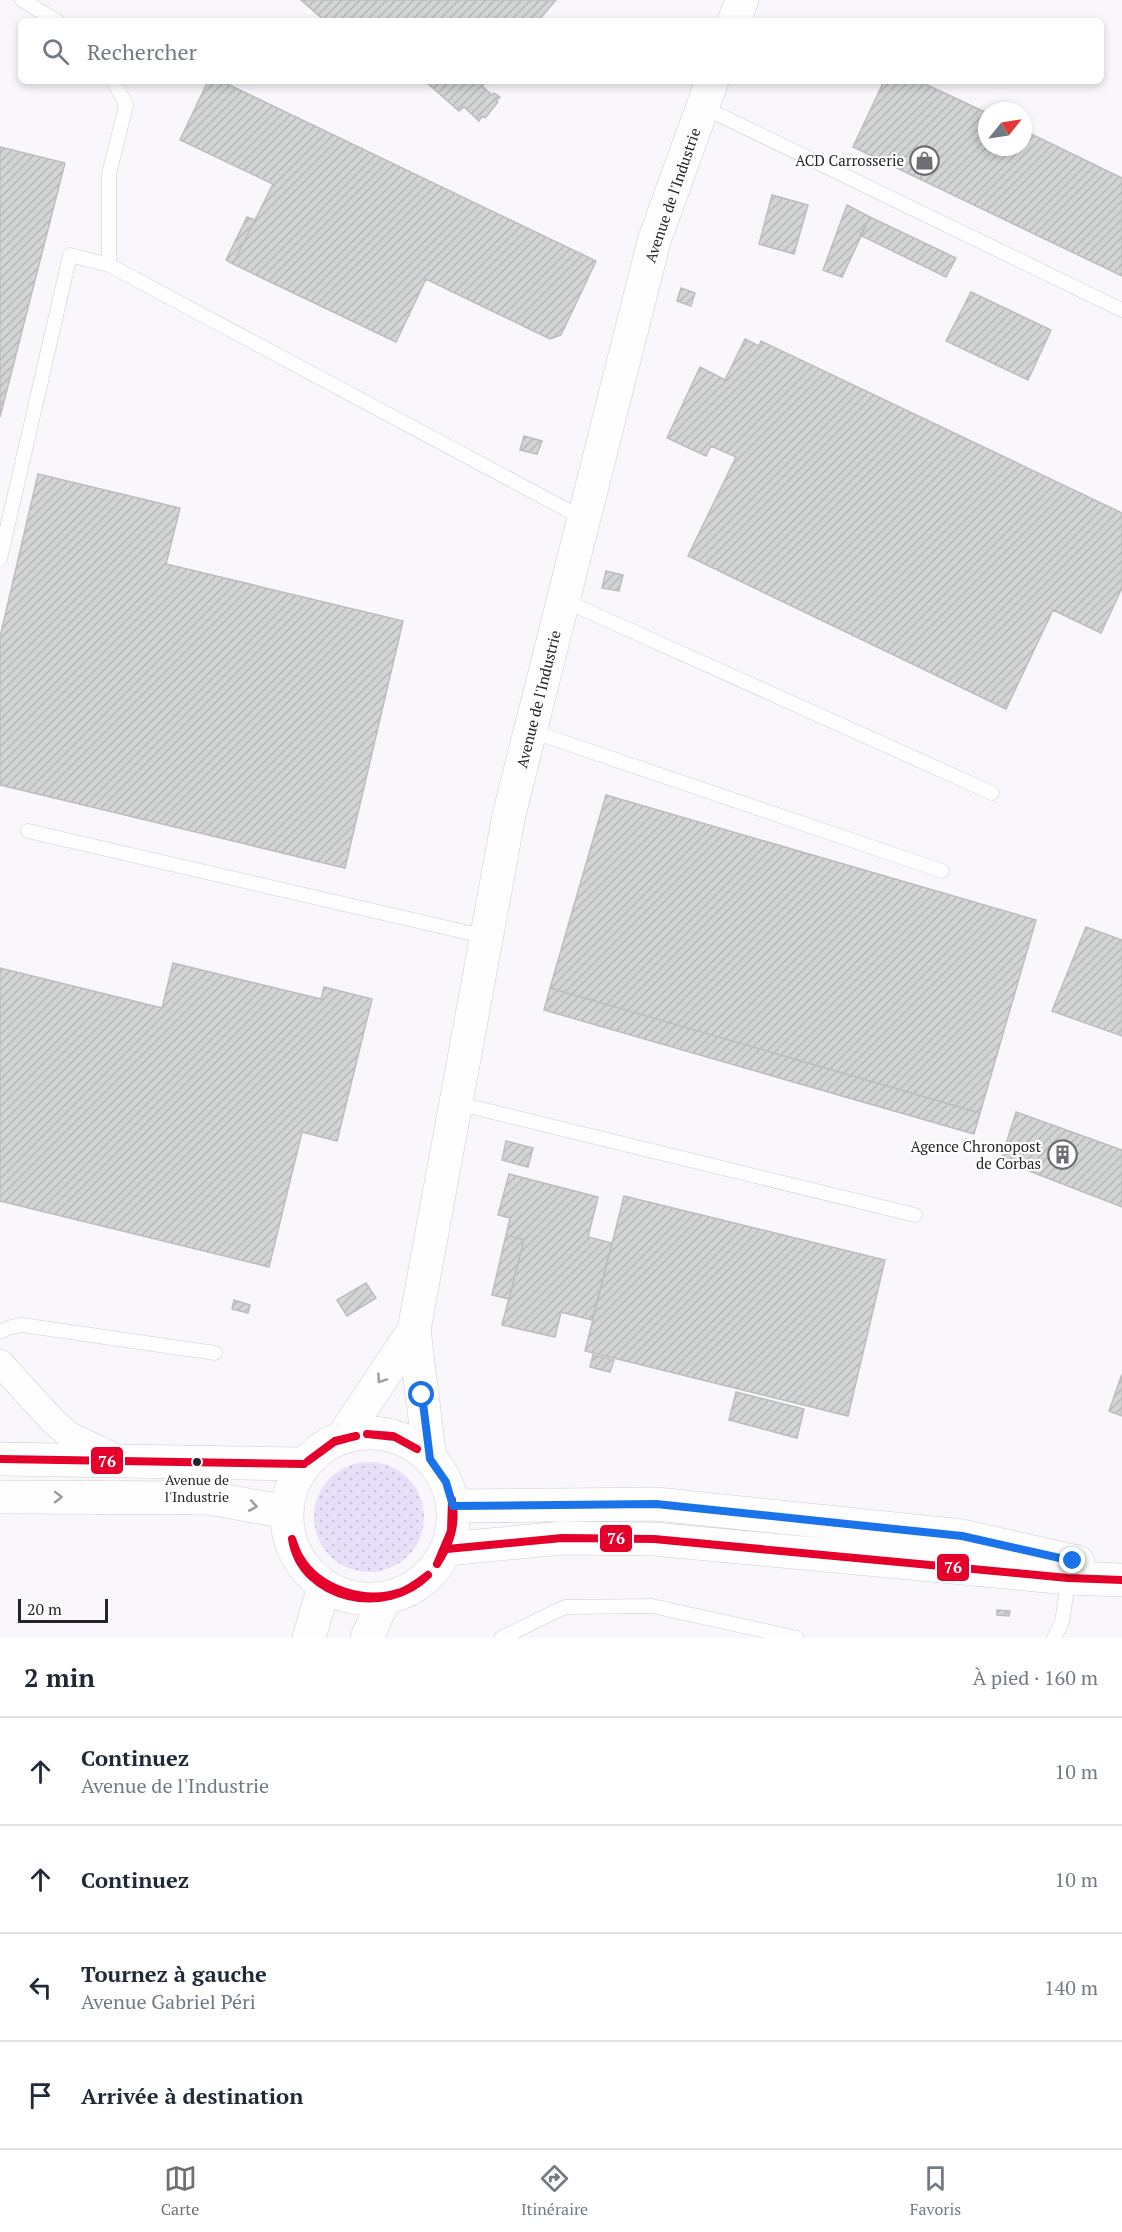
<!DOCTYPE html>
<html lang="fr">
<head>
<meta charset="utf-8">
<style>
	:root { --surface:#fff; --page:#f6f6f7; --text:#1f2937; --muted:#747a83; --line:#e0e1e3; --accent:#706e74 }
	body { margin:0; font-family:"PT Serif",serif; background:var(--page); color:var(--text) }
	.compass { position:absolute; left:978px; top:102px; width:54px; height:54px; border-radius:50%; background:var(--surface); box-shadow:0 3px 9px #0003; rotate:60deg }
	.scale { position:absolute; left:18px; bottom:15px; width:90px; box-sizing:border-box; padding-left:6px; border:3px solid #26242a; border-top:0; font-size:16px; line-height:21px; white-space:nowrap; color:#26242a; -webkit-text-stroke:4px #fff; paint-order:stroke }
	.stop { position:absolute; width:18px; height:18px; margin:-14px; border:4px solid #1a73e8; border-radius:50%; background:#fff }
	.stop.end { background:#1a73e8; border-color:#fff; box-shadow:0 2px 6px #0008 }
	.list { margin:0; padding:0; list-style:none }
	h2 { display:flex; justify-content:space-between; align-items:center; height:78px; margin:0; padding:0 24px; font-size:26px }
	h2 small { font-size:20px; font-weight:400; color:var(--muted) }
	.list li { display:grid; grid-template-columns:39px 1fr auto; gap:18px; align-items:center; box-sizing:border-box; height:108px; padding:0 24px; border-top:2px solid var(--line) }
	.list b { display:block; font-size:22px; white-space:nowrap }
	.list p { margin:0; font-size:20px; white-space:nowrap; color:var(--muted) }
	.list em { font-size:20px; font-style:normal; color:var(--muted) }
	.icon { flex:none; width:33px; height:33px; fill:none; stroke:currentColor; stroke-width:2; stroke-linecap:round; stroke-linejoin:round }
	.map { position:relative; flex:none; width:1122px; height:1638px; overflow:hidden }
	.search { position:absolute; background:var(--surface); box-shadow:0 3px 9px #0003; left:18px; right:18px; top:18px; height:66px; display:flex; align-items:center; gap:15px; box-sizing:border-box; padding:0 21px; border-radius:9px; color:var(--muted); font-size:22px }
	.sheet { height:510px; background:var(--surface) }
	nav { display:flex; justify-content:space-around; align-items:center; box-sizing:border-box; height:84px; border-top:2px solid var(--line); background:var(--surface); font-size:16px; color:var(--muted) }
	nav a { display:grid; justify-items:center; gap:3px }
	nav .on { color:var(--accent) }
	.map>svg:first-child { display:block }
</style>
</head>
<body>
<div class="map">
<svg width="1122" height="1638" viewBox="0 0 1122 1638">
	<defs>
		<pattern id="grass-dots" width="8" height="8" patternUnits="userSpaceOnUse" patternTransform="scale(1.5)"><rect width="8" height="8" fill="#e8e0f9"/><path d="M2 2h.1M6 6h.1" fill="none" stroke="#c7c0d6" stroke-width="1.8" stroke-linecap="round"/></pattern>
		<pattern id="building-hatch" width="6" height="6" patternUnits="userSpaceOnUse" patternTransform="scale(1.5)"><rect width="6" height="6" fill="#d3d4d4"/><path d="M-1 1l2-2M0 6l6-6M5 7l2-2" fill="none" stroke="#b5b6b6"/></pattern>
	</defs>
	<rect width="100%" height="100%" fill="#f9f7fc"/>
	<path fill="url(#grass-dots)" d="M314 1517a55 55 0 1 1 110 0a55 55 0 1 1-110 0Z"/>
	<path fill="url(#building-hatch)" stroke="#bcbdbe" stroke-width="1.5" d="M301,0H556L538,21H325Z
		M208,81H221L596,261L561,335L550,339L426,279L396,342L233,264L273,184L180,140Z
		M425,81H486L482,86L492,95L494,93L500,97L496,101L498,102L485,118L482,116L479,121L464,107L459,111Z
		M884,81H919L987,113V147H1023V130L1122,178V276L853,147Z
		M0,147L65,163L0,417Z
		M772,195L808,205L794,254L759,244Z
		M847,205L870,217L842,277L823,270Z
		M247,217L255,220L233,264L226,260Z
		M870,217L956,258L946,277L860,235Z
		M681,288L695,293L691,306L677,301Z
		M971,292L1051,330L1028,380L946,341Z
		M745,339L759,346L761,341L1122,513V588L1101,633L1053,610L1006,709L688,556L736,457L711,446L706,456L667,438L700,367L725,380Z
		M524,436L542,441L537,454L520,450Z
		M38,474L180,508L166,564L403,621L345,868L0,785V637Z
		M606,571L623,575L619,591L602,588Z
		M606,795L1036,920L980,1113L550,988Z
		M1086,927L1122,940V1036L1052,1011Z
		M173,963L321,999L324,987L372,999L337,1141L302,1132L269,1267L0,1201V968L162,1008Z
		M550,988L980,1113L974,1134L544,1010Z
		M1016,1112L1122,1150V1207L1001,1160Z
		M506,1141L533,1148L528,1167L502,1160Z
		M509,1174L598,1197L588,1237L612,1243L592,1320L561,1312L555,1337L502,1325L524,1240L506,1235L510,1218L498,1215Z
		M624,1196L885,1260L848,1416L585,1351Z
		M506,1235L524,1240L509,1299L492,1295Z
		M366,1283L376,1298L347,1316L337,1300Z
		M234,1300L250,1305L248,1313L232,1309Z
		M593,1355L614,1360L610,1372L590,1367Z
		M1122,1374V1416L1109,1411Z
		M736,1392L804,1409L797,1438L729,1420Z
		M997,1610L1010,1611L1009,1616L997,1615Z"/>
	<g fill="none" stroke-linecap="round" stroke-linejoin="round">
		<defs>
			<path id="lane" d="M22,0L57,21
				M114,81L126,105L109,174V265L584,519
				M703,107L1122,310
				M0,559L70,255L109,265
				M563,600L992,793
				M531,731L942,871
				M28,831L487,937
				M456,1103L915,1215
				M0,1332L11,1327L22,1325L215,1353
				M501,1638L565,1607L652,1606L797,1638
				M1054,1638L1062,1622L1069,1576"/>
			<path id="street" d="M0,1363L53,1421L70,1436L121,1460"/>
			<path id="secondary" d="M734,21L742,0
				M287 1516a83 83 0 1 1 166 0a83 83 0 1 1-166 0Z
				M342,1438L414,1330
				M0,1459L304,1464
				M430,1459L414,1330L509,815L654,241L712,81
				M0,1497L209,1498L287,1512
				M453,1506L656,1504L962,1536L1078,1562
				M447,1549L562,1538L654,1539L1068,1578L1122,1580
				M309,1638L324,1586
				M367,1638L384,1599"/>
		</defs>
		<use href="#lane" stroke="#cdccd0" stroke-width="15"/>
		<use href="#street" stroke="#cdccd0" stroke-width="28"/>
		<use href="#secondary" stroke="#cdccd0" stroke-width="34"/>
		<use href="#lane" stroke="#fefeff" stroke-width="14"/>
		<use href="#street" stroke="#fefeff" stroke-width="27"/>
		<use href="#secondary" stroke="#fefeff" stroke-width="33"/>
		<defs>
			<path id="bus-1" d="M367,1434L395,1437L417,1449
				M367,1434L393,1436L417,1449
				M0,1459L304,1464
				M308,1461L335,1441L356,1436
				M308,1461L334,1442L356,1436
				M292,1539C294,1544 296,1551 299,1556C318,1590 365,1604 401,1592C410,1589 420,1581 428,1575
				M292,1539C302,1601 387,1617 428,1575
				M447,1549L562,1538L654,1539L1068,1578L1122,1580
				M437,1564L451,1531L452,1500
				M437,1564C450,1544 457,1524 452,1500"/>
		</defs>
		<use href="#bus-1" stroke="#fff" stroke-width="12"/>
		<use href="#bus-1" stroke="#e4002b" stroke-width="8"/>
	</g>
	<defs><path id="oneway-chevron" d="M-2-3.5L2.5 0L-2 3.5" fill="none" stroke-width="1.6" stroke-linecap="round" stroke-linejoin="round" transform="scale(1.5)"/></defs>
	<g stroke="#9d9c9f">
		<use href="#oneway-chevron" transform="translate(381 1379) rotate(124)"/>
		<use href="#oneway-chevron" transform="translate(58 1497)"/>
		<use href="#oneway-chevron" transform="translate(253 1506) rotate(10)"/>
	</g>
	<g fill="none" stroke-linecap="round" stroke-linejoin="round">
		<path stroke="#1a73e8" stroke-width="8" d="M422,1395L430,1459L446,1482L453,1506L656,1504L962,1536L1073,1561"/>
	</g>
	<defs>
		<symbol id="shop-ring" viewBox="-11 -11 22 22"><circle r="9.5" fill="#fff" stroke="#706e74" stroke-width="1.5"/><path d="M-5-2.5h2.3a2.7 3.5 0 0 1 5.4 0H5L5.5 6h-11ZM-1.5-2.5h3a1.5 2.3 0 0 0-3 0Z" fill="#706e74"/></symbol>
		<symbol id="building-ring" viewBox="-11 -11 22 22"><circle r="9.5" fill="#fff" stroke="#706e74" stroke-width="1.5"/><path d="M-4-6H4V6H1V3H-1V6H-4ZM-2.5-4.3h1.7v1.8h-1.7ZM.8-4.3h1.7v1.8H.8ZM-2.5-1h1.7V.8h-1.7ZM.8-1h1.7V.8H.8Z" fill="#706e74"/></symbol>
	</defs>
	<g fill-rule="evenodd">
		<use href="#shop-ring" x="908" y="144" width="33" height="33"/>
		<use href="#building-ring" x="1046" y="1138" width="33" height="33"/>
	</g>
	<circle fill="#26242a" stroke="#fff" stroke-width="2" cx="197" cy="1462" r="5"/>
	<g text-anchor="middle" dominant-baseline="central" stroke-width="4.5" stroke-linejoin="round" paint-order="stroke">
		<g font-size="14" fill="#26242a" stroke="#fff">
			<text x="197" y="1479">Avenue de<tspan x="197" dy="17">l'Industrie</tspan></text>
		</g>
		<g font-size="15" fill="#26242a" stroke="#fff" text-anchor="end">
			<text x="904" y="160">ACD Carrosserie</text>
			<text x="1041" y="1146">Agence Chronopost<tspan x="1041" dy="17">de Corbas</tspan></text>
		</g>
		<g font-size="15" fill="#26242a" stroke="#fff">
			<text transform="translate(672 195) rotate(-71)">Avenue de l'Industrie</text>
			<text transform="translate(538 699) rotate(-76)">Avenue de l'Industrie</text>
		</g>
	</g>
	<g stroke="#fff" stroke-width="2">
		<rect x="90" y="1446" width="34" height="29" rx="6" fill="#e4002b"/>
		<rect x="599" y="1524" width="34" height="29" rx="6" fill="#e4002b"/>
		<rect x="936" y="1553" width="34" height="29" rx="6" fill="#e4002b"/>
	</g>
	<g font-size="16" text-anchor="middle" font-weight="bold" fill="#fff">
		<text x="107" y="1467">76</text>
		<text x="616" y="1544">76</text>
		<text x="953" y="1573">76</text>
	</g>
</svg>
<svg class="compass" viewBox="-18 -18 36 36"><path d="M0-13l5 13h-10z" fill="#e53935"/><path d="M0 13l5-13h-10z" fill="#747a83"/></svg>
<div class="scale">20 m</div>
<div class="stop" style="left:422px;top:1395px"></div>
<div class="stop end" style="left:1073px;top:1561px"></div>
<div class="search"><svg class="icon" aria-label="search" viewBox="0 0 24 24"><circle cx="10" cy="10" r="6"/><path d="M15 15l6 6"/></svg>Rechercher</div>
</div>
<section class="sheet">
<h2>2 min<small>À pied · 160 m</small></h2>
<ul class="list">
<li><svg class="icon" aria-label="ahead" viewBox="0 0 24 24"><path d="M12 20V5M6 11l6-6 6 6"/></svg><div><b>Continuez</b><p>Avenue de l'Industrie</p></div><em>10 m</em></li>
<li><svg class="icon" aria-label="ahead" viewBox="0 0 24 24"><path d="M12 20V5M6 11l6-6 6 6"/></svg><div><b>Continuez</b></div><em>10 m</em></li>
<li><svg class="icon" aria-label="left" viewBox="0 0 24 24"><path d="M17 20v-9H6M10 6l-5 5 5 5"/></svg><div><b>Tournez à gauche</b><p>Avenue Gabriel Péri</p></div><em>140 m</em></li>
<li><svg class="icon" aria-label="arrive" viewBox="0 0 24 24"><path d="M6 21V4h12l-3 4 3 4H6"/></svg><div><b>Arrivée à destination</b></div></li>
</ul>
</section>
<nav>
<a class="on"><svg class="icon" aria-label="map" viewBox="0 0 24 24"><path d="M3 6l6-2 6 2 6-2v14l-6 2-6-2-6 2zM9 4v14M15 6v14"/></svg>Carte</a>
<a><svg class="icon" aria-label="directions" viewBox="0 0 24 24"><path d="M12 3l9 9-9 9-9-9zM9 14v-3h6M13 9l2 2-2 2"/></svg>Itinéraire</a>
<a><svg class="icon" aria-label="saved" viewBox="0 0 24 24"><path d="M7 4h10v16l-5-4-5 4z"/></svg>Favoris</a>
</nav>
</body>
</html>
